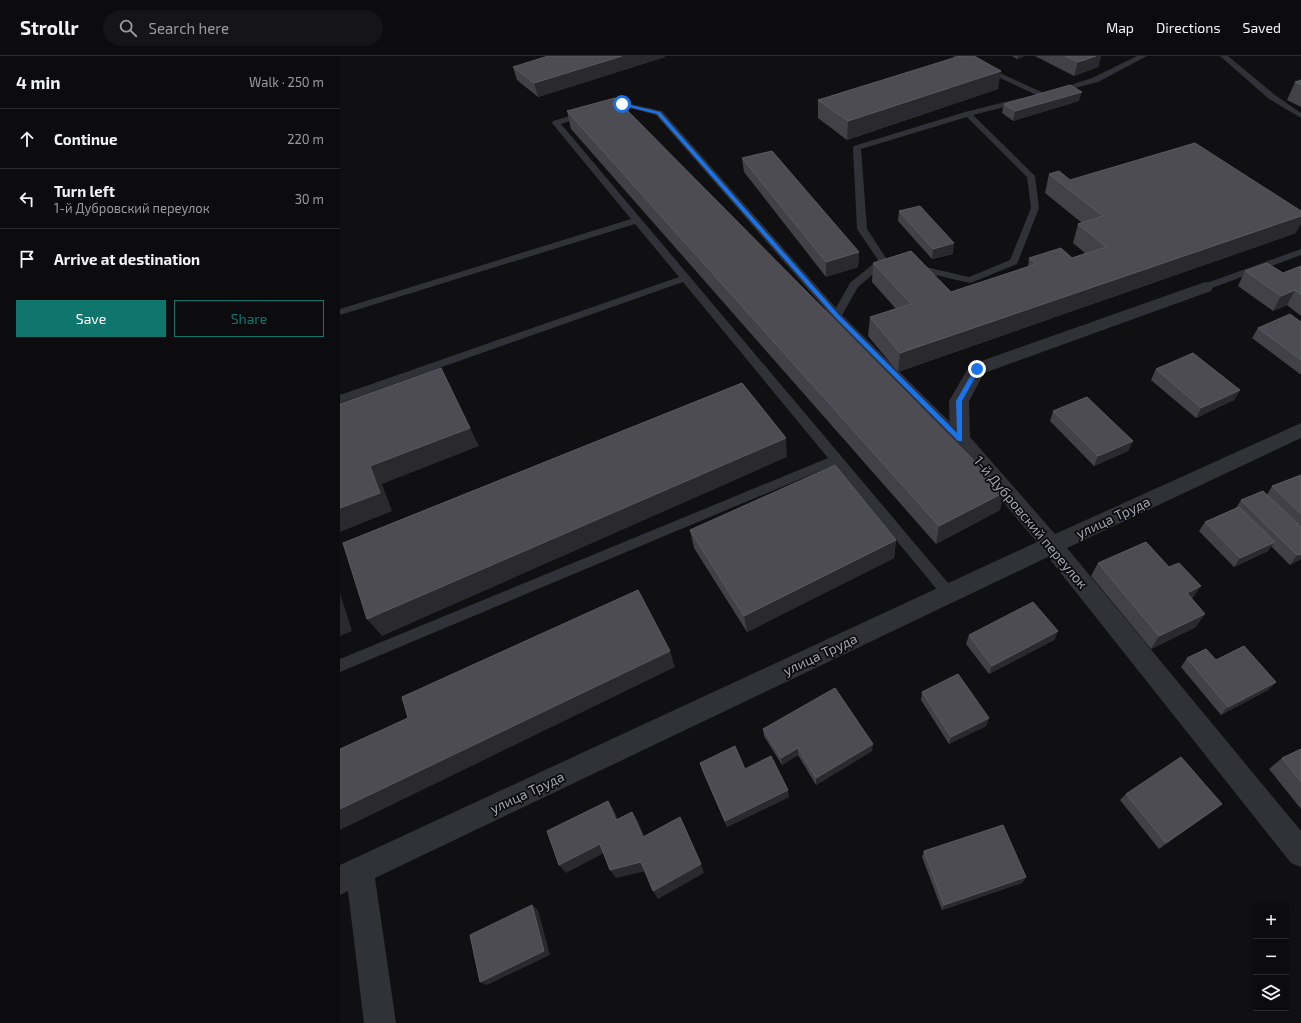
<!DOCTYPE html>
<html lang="en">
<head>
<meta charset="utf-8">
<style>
	:root { --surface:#0c0c0e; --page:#151517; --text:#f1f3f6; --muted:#9a9b9e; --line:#2c2c2e; --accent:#0f766e }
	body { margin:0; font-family:"Exo 2",sans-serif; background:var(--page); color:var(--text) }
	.controls { position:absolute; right:12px; bottom:12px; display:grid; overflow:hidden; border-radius:0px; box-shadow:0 1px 3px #0004 }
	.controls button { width:36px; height:36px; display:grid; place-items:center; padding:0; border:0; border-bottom:1px solid var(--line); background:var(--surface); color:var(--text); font:20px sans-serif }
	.stop { position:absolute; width:12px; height:12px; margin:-9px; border:3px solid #1a73e8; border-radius:50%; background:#fff }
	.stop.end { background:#1a73e8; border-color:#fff; box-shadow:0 1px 4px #0008 }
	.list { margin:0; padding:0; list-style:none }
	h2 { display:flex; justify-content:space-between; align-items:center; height:52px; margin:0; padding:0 16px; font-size:17px }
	h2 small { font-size:13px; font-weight:400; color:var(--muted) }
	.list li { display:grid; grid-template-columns:26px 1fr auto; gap:12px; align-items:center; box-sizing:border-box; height:60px; padding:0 16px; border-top:1px solid var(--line) }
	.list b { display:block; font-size:15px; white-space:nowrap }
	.list p { margin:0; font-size:13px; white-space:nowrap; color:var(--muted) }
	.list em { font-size:13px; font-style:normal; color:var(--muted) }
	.actions { display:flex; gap:8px; padding:12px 16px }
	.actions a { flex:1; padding:9px 0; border:1px solid var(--accent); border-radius:0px; text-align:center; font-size:14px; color:var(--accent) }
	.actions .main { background:var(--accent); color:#fff }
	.icon { flex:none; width:22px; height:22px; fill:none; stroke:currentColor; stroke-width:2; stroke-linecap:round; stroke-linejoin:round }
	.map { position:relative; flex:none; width:961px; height:967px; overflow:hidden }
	header { display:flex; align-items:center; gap:24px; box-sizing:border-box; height:56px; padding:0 20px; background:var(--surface); border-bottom:1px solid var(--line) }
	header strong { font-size:19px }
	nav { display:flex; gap:22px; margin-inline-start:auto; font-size:14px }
	.search { width:280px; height:36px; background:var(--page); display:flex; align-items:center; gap:10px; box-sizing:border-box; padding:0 14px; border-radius:22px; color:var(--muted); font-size:15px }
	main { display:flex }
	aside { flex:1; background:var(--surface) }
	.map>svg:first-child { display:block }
</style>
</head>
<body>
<header>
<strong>Strollr</strong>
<div class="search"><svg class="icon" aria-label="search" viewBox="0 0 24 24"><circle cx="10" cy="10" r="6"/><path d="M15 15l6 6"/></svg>Search here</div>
<nav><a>Map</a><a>Directions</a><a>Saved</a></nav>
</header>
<main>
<aside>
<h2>4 min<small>Walk · 250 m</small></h2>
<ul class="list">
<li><svg class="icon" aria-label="ahead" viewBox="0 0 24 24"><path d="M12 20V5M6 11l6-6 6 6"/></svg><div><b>Continue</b></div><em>220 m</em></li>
<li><svg class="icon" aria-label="left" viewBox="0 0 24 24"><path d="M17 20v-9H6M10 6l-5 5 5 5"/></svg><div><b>Turn left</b><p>1-й Дубровский переулок</p></div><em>30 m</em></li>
<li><svg class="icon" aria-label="arrive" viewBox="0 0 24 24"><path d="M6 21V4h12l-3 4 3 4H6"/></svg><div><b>Arrive at destination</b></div></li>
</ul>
<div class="actions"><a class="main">Save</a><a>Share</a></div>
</aside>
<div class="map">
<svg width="961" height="967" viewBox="0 0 961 967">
	<rect width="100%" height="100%" fill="#101012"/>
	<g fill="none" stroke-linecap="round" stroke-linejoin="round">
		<path fill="#313237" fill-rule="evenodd" d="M612,0H622L706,38L705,40H699Z
			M797,0H807L758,26L716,37L712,35L752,22Z
			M880,0H888L935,39L961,57V62L929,43Z
			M681,42H684V46L633,59L695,120L699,152L677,208L633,226L630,227L573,214L568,211L573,208L629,221L670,204L691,152L687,121L627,61L521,93L527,173L548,205L518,231L502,259L624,380L626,383L624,386L620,387L616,386L493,262L316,59L282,50L265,55L261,53L282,46L322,55L496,252L510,227L538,204L517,173L513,92L514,90L625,56Z
			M243,56H246L250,58L221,68L614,534L616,538L614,542L609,544L604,542L494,409L0,616V603L488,402L343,226L0,347V339L339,221L295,168L0,259V253L291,163L212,67L213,65Z
			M961,193V199L869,233H861L860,231L861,229Z"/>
		<path fill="#313237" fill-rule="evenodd" d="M865,226L871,227L873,231L871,235L644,317L629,345L630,381L715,478L961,367V382L727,492L961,775V811L951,807L708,501L35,822L56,967H24L8,835L0,839V809L697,486L610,383L609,345L630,309Z"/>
	</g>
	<path fill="#424147" d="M672,0H685L677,3Z
		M695,0H761L758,11L734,20Z
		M325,1L198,41L177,24L173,11Z
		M961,24V51L947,44L955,26Z
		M658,33L507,84L478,62V44Z
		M739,45L673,65L662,57L664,48Z
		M227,55L660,454L596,488L231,73Z
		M402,102L519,196L518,211L486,221L404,116Z
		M709,118L730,124L956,177L558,316L528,280L530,261L556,253L532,226L533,207L611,236L688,211L689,202H732L745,197L733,187L738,168L742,167L705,137Z
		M559,155L613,198L592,203L558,165Z
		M961,210V260L947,249L933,255L898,230L905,215L943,217Z
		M961,266V318H960L912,282L918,272Z
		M816,313L900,334L894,344L856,362L811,324Z
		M713,355L793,385L788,395L754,410L710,365Z
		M961,419V503L950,509L931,490L928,495L894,511L859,475L865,466L896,452L901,444L927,439L932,430Z
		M350,474L556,484L554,502L407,576L354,492Z
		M758,507L852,543L856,571L811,593L751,520Z
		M718,575L714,584L649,618L626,588L629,579Z
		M847,602L876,604L936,626L928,634L881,659L841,611Z
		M582,636L649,662L646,670L609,688L581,644Z
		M423,673L532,695L476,729L458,699L442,709L424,680Z
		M961,693V753L929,713L942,702Z
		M360,707L405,713L449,741L387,771L362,714Z
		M786,738L882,748L874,754L819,793L780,744Z
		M584,795L686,821L682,827L602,854L582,801Z"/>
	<path fill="#2a292d" d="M282,0H325V1L198,41L194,27Z
		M678,0H685L677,3Z
		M756,0H761L758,11L734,20L738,6Z
		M661,15L658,33L507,84L508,65Z
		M742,36L739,45L673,65L675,55Z
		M961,160V168L956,177L558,316L560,297Z
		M614,187L613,198L592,203L593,193Z
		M519,196L518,211L486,221V206Z
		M955,234L947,249L933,255L941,240Z
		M900,334L894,344L856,362L861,352Z
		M130,372L139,390L42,428L52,455L0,476V452L30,410Z
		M446,382L447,401L42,580L27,563Z
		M793,385L788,395L754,410L758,400Z
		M665,436L660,454L596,488L599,470Z
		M556,484L554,502L407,576L404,560Z
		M935,486L928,495L894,511L900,502Z
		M961,498V503L950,509L957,499Z
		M861,530L852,543L847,537Z
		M0,537L12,575L0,580Z
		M865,558L856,571L811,593L819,580Z
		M718,575L714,584L649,618L652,610Z
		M330,595L335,611L0,774V753Z
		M936,626L928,634L881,659L888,651Z
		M649,662L646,670L609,688L611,681Z
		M533,688L532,695L476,729V722Z
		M458,692V699L442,709L441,702Z
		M448,734L449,741L387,771L385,765Z
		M268,745L274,754L282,773L276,764Z
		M882,748L874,754L819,793L826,787Z
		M292,756L298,765L308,790L303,781Z
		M260,788L266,796L226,817L219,809Z
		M301,806L306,815L276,822L270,814Z
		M361,808L364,817L318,843L313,835Z
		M686,821L682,827L602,854L604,849Z
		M192,849L198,854L210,899L147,929L140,926Z"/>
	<path fill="#4d4c53" stroke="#5a5a62" d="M208,0H282L194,27L173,11Z
		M620,0H634L661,15L508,65L478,44Z
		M725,0H756L738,6Z
		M961,24V29L955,26Z
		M730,29L742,36L675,55L664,48Z
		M275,42L665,436L599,470L227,55Z
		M855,87L961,155V160L560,297L530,261L571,248L533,207L571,195L611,236L696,208L689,202L721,192L732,202L766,191L738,168L763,160L709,118L719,115L730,124Z
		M432,95L519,196L486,206L402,102Z
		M580,150L614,187L593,193L559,155Z
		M927,207L943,217L961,210V239L955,234L941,240L905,215Z
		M950,258L961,266V304L918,272Z
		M853,297L900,334L861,352L816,313Z
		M101,312L130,372L30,410L40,437L0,452V348Z
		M402,327L446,382L27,563L3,487Z
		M747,341L793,385L758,400L713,355Z
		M495,409L556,484L404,560L350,474Z
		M961,419V458L932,430Z
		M923,435L961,471V498L957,499L901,444Z
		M899,451L935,486L900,502L865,466Z
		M806,486L829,511L839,507L861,530L847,537L865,558L819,580L758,507Z
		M298,534L330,595L0,753V693L68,662L62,641Z
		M693,546L718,575L652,610L629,579Z
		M904,590L936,626L888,651L847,602L866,593L876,604Z
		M618,618L649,662L611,681L582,636Z
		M495,632L533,688L476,722L458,692L441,702L423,673Z
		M395,690L405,713L431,700L448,734L385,765L360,707Z
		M961,693V726L942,702Z
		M841,701L882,748L826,787L786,738Z
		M268,745L276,764L292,756L303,781L340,761L361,808L313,835L301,806L270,814L260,788L219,809L207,775Z
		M663,769L686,821L604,849L584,795Z
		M192,849L204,895L140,926L130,879Z"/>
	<path fill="#1a73e8" d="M282,47L320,56L499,259L617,377L616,345L635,312H639L640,313L622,345V385H618L495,261L317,58L281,49Z"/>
	<g text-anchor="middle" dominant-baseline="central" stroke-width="3.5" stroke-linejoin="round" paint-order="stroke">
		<g font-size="14" fill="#a2a5b2" stroke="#0c0b0d">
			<text transform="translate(773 461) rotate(-25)">улица Труда</text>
			<text transform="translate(691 466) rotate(50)">1-й Дубровский переулок</text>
			<text transform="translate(480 598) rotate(-25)">улица Труда</text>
			<text transform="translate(187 736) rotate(-25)">улица Труда</text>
		</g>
	</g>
</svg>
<div class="controls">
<button>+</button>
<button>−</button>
<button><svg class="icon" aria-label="layers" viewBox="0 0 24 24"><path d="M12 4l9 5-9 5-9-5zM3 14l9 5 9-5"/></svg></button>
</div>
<div class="stop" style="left:282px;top:48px"></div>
<div class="stop end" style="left:637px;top:313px"></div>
</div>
</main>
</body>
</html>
